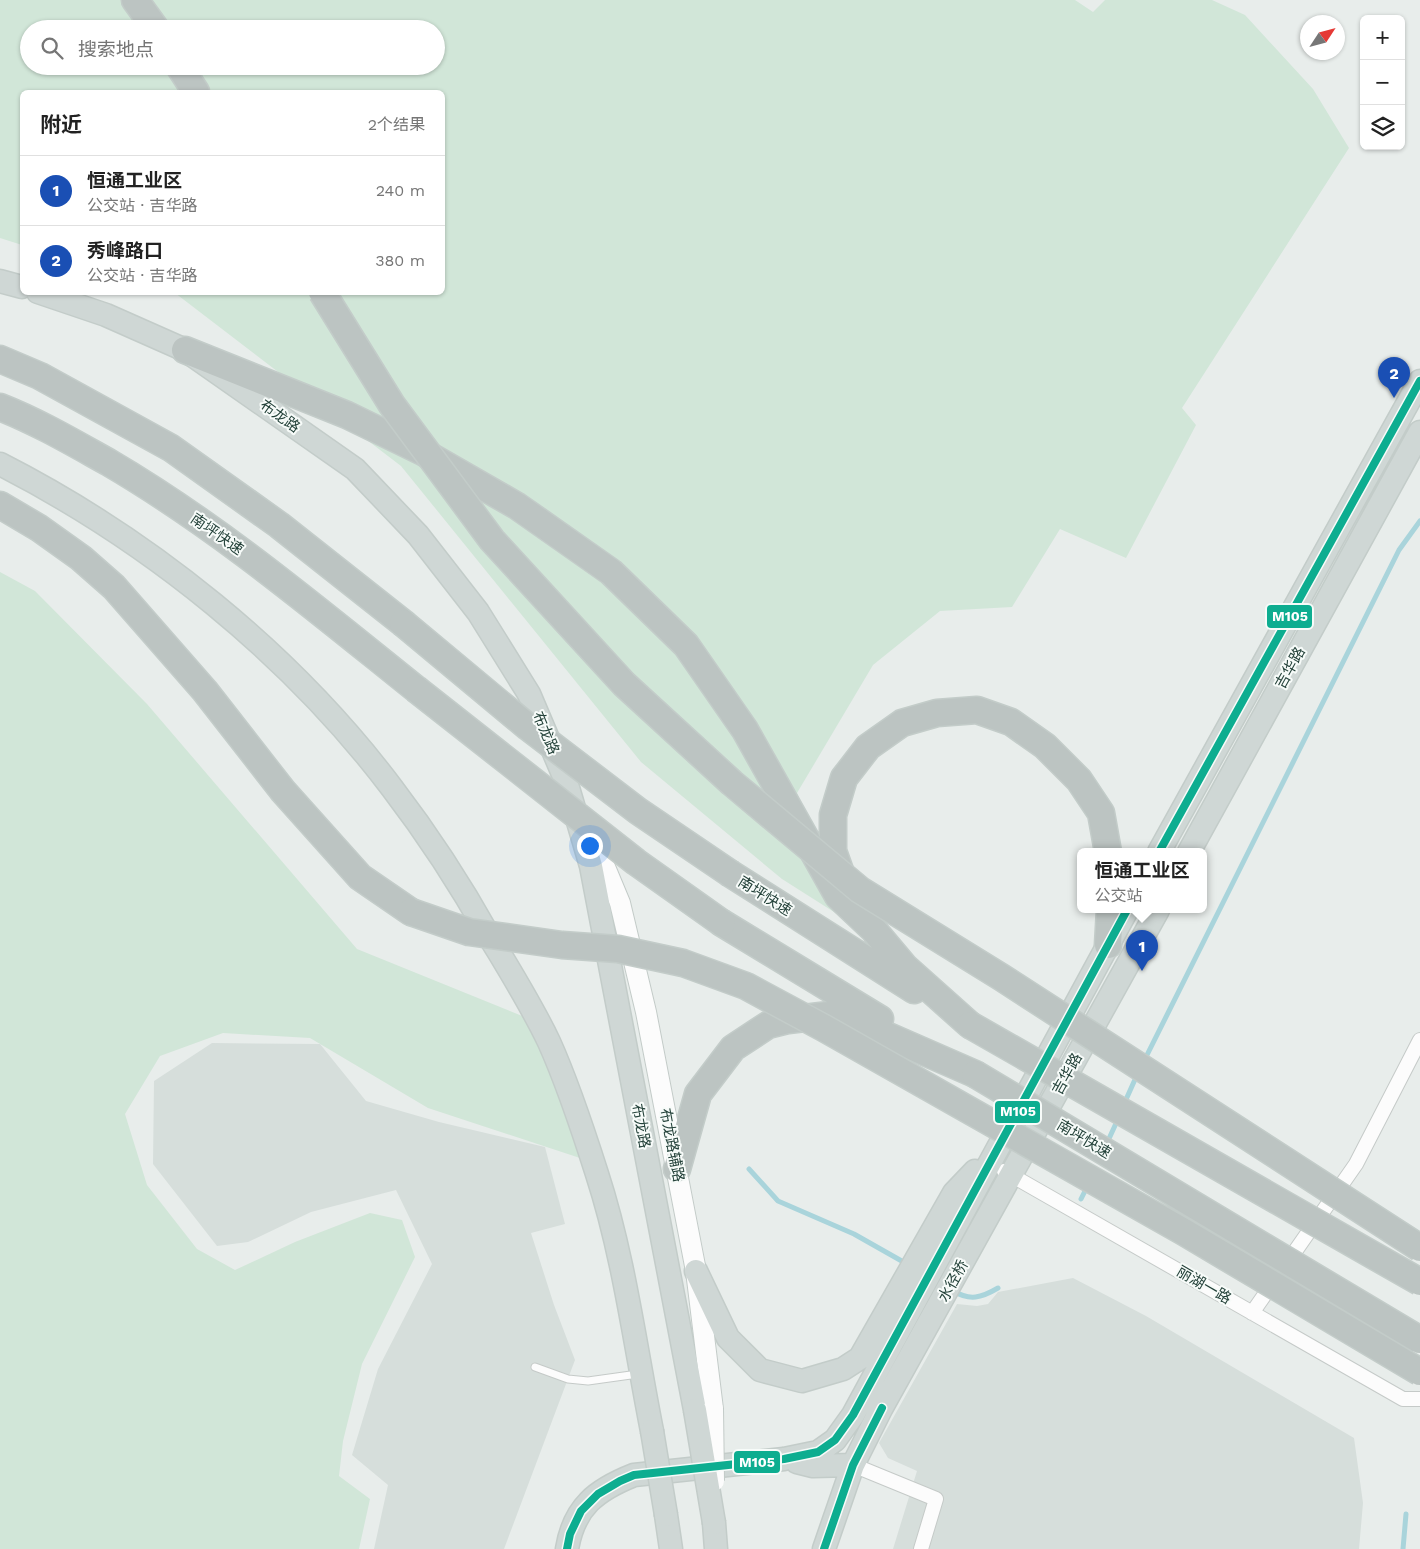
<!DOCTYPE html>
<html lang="zh">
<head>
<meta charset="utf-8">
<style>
	:root { --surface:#fff; --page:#f2f2f2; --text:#222; --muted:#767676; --line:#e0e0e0; --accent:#d93025 }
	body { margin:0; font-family:"Work Sans","Noto Sans SC",sans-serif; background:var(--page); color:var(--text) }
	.controls { position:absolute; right:15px; top:15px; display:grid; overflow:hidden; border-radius:8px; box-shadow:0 1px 4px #0004 }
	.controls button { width:45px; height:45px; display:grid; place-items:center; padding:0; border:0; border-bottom:1px solid var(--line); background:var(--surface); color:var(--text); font:25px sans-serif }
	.compass { position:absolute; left:1300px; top:15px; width:45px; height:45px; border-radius:50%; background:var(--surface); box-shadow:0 1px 4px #0004; rotate:54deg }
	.you { position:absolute; left:589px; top:845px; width:18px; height:18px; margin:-12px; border:4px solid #fff; border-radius:50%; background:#1a73e8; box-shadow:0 0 0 8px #1a73e833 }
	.badge { display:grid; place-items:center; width:32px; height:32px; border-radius:50%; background:var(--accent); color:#fff; font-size:16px; font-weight:700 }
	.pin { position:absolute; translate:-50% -41px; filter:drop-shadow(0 1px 2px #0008) }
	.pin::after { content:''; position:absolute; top:26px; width:18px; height:15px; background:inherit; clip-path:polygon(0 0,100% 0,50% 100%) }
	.popup { position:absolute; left:1077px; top:848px; width:130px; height:65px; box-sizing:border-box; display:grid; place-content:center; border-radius:8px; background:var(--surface); filter:drop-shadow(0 1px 4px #0005); font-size:16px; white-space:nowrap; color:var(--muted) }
	.popup b { font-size:19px; color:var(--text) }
	.popup::after { content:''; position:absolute; left:50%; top:100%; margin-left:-10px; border:10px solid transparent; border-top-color:var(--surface) }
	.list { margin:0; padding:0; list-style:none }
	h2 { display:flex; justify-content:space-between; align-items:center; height:65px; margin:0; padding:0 20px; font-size:21px }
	h2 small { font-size:16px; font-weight:400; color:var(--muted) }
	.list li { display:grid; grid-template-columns:32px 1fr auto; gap:15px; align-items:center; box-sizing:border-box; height:70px; padding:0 20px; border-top:1px solid var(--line) }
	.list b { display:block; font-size:19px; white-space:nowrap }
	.list p { margin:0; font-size:16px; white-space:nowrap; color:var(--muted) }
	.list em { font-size:16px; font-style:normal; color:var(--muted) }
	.icon { flex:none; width:28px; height:28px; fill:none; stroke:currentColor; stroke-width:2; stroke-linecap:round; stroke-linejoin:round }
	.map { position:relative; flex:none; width:1420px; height:1549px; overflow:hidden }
	.search { position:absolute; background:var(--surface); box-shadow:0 1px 4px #0004; left:20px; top:20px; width:425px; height:55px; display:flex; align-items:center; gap:12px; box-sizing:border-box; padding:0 18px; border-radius:28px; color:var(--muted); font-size:19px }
	.panel { position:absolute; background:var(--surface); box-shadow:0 1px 4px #0004; left:20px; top:90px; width:425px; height:205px; border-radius:8px }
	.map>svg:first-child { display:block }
</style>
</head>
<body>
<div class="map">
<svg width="1420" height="1549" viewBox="0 0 1420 1549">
	<rect width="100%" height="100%" fill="#e8edeb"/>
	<path fill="#d6dedb" d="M212,1043L320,1044L366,1101L439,1122L545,1147L565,1224L531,1233L554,1305L575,1360L504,1549H374L388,1485L352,1455L378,1369L432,1264L396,1190L311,1212L248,1242L217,1246L153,1164L154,1081Z
		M1073,1278L1146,1316L1354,1438L1363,1503L1359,1549H893L917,1471L888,1458L879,1443L957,1304L977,1306L988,1304L998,1292Z"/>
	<path fill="#d1e6d8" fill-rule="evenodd" d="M0,0H1075L1093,12L1105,0H1212L1245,15L1313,89L1349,148L1182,408L1196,425L1126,558L1060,529L1012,607L940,611L873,665L797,793L845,919L782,879L641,762L401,466L175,293L442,292V92H22V245L0,238ZM29,29H436V66H29Z
		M0,572L35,591L147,704L357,949L537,1022L586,1160L428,1108L310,1038L223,1033L160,1056L125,1114L147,1185L197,1249L235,1270L295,1242L370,1213L402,1220L415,1257L362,1364L343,1441L339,1476L370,1499L359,1549H0Z"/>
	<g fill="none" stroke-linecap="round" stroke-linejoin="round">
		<path stroke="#a9d4db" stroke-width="5" d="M1144,1061L1399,550L1420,521
			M1124,1104L1137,1075
			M1107,1143L1118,1119
			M749,1169L778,1201L854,1234L907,1264
			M1081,1199L1088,1185
			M953,1291C970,1301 981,1298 998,1288
			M1403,1549L1406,1514"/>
		<defs>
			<path id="lane" d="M535,1367L568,1379L588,1381L638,1374"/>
			<path id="street" d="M1004,1171L1403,1399H1420
				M1252,1313L1356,1164L1420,1040
				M853,1465L936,1499L921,1549"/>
			<path id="secondary" d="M587,824L620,903L646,1012L696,1271L713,1409"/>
			<path id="primary" d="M0,281L22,287
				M38,292L106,315L185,350L355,469L418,535L478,612L529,694L566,781L591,866L695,1410
				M0,464C149,540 291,654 392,788C428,835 460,884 489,936C510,971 532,1006 549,1042C568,1084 583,1130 597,1174C624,1257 635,1345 652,1431
				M1159,852L1420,381
				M1189,852L1420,432
				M696,1271L728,1338L760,1370L802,1381L843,1369L860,1358L954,1193L975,1171
				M797,1462L813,1466L853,1465
				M666,1515L671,1549
				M714,1523L716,1549
				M567,1549C574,1507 596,1490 634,1475L784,1459L818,1452L835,1440L853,1415L1127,910
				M824,1549L853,1465L881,1409L1158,910"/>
			<path id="highway" d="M135,0L156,29
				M179,66L196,92
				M185,350L347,415L423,452L517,506L611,572L686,645L745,730L838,896L873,929L905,967L970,1025
				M0,359L40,376L171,448L279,525L403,623
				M0,407C38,422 72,442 108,462C219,527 316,609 416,689
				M0,505L39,528L81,558L114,587L205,691L283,791L360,877L411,912
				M731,874L914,990
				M844,882L833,851V815L844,778L868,747L902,723L937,713L977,710L1011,722L1045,746L1079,780L1101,813L1108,852
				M722,923L880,1019
				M1108,945L1110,910
				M677,1169L698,1094L733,1048L768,1025L788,1020L829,1015L849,1019L975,1074"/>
		</defs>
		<use href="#lane" stroke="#c5cac8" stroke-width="9"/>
		<use href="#street" stroke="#c5cac8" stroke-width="16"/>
		<use href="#secondary" stroke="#c3cbc8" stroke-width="22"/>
		<use href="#primary" stroke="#c3ccc9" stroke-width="25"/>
		<use href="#highway" stroke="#c3ccc9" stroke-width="29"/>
		<use href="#lane" stroke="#fcfcfc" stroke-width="7"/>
		<use href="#street" stroke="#fcfcfc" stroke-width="14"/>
		<use href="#secondary" stroke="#fcfcfc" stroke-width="20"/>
		<use href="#primary" stroke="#cfd7d5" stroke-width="22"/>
		<use href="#highway" stroke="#bcc4c2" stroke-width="26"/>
		<defs>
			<path id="secondary-bridge" d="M713,1409L714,1481"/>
			<path id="primary-bridge" d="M695,1410L714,1523
				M652,1431L666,1515"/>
			<path id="highway-bridge" d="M322,292L392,405L492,540L624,684L732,783L860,890L1001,977L1420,1248
				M403,623L528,727L638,811L731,874
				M416,689L636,862L722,923
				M411,912L469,932L562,945L618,949L683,963L746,986L824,1028L1184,1232L1420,1372
				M970,1025L1420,1282
				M975,1074L1420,1340"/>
		</defs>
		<use href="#secondary-bridge" stroke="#c3cbc8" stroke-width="22" stroke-linecap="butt"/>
		<use href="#primary-bridge" stroke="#c3ccc9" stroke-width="25" stroke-linecap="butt"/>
		<use href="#highway-bridge" stroke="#c3ccc9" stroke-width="29" stroke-linecap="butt"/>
		<use href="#secondary-bridge" stroke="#fcfcfc" stroke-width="20"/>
		<use href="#primary-bridge" stroke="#cfd7d5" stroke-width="22"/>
		<use href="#highway-bridge" stroke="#bcc4c2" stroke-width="26"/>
		<defs>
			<path id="bus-1" d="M1159,852L1420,381
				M567,1549L570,1534L581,1511L598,1494L620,1481L634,1475L784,1459L818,1452L835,1440L853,1415L1127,910
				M824,1549L853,1465L882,1408"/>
		</defs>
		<use href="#bus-1" stroke="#f7fbf9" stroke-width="11"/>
		<use href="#bus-1" stroke="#0dad90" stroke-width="8"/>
	</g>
	<g text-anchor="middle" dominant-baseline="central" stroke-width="4" stroke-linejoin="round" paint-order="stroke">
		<g font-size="15" fill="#24423a" stroke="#f7fbf9">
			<text transform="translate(280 416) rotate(35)">布龙路</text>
			<text transform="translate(217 534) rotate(35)">南坪快速</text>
			<text transform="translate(1290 668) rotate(-61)">吉华路</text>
			<text transform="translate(546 733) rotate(67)">布龙路</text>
			<text transform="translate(765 896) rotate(32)">南坪快速</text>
			<text transform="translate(1067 1074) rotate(-61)">吉华路</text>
			<text transform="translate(641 1126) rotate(79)">布龙路</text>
			<text transform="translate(1084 1139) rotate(31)">南坪快速</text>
			<text transform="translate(672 1145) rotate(79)">布龙路辅路</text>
			<text transform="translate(953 1281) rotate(-61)">水径桥</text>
			<text transform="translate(1204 1285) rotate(30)">丽湖一路</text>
		</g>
	</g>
	<g stroke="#f7fbf9" stroke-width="2">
		<rect x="1266" y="604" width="47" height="25" rx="5" fill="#0dad90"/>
		<rect x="994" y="1100" width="47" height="24" rx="5" fill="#0dad90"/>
		<rect x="733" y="1450" width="48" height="24" rx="5" fill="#0dad90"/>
	</g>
	<g font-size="14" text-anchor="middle" font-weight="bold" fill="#fff">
		<text x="1290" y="621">M105</text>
		<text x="1018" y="1116">M105</text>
		<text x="757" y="1467">M105</text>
	</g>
</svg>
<div class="controls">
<button>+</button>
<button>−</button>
<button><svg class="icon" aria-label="layers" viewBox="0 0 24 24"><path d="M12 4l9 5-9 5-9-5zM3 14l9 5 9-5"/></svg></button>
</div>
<svg class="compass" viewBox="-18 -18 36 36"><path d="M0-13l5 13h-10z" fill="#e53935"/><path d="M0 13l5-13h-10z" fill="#767676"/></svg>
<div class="you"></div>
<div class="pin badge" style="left:1142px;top:971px;background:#1a4fb4">1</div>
<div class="popup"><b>恒通工业区</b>公交站</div>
<div class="pin badge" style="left:1394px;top:398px;background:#1a4fb4">2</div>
<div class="search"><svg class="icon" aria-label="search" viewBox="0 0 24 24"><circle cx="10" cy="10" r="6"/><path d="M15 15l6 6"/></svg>搜索地点</div>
<section class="panel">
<h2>附近<small>2个结果</small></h2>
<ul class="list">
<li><span class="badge" style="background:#1a4fb4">1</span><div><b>恒通工业区</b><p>公交站 · 吉华路</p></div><em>240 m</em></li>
<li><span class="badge" style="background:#1a4fb4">2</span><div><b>秀峰路口</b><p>公交站 · 吉华路</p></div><em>380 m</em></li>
</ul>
</section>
</div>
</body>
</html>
